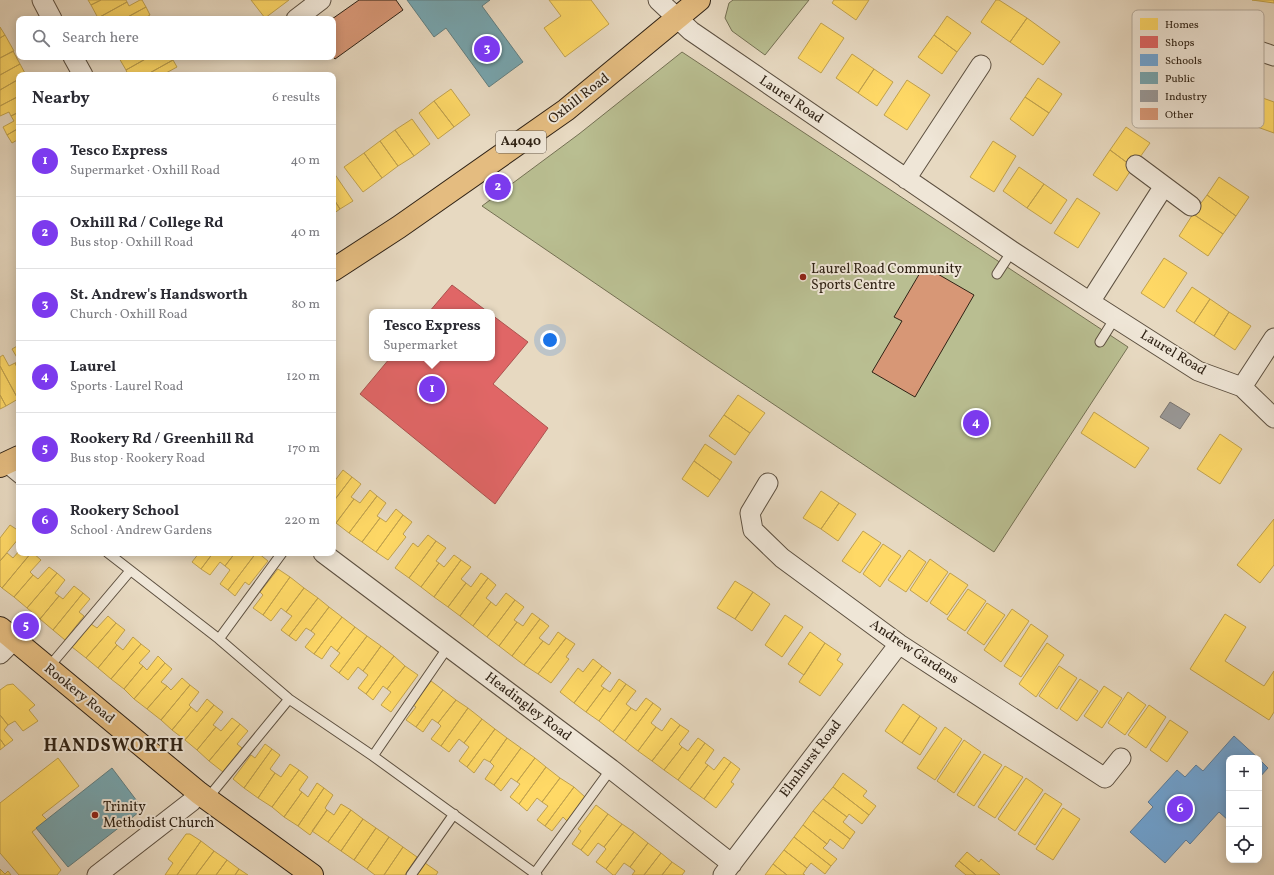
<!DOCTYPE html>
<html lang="en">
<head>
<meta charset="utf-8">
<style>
	:root { --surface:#fff; --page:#f7f7f7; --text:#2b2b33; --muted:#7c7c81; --line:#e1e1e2; --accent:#7c3aed }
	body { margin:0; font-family:Vollkorn,serif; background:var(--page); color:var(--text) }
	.controls { position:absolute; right:12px; bottom:12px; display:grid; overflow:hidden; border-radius:8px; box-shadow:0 2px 10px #0003 }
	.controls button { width:36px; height:36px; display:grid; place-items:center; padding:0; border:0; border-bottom:1px solid var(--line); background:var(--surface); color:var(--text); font:20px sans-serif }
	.you { position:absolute; left:550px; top:340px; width:14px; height:14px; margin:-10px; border:3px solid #fff; border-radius:50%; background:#1a73e8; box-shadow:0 0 0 6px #1a73e833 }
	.badge { display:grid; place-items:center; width:26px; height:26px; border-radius:50%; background:var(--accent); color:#fff; font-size:13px; font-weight:700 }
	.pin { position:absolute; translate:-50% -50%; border:2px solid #fff; box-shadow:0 1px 4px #0006 }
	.popup { position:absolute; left:369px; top:309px; width:126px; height:52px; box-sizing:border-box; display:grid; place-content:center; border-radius:8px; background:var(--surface); filter:drop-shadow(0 1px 3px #0005); font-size:13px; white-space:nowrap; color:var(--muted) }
	.popup b { font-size:15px; color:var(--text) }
	.popup::after { content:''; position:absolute; left:50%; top:100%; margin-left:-8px; border:8px solid transparent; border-top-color:var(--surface) }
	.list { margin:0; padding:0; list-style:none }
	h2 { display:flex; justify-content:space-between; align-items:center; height:52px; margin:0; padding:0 16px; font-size:17px }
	h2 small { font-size:13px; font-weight:400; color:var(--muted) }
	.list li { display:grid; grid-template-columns:26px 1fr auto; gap:12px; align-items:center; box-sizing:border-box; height:72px; padding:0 16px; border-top:1px solid var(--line) }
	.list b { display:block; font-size:15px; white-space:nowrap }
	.list p { margin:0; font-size:13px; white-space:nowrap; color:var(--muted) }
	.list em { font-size:13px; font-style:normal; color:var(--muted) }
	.icon { flex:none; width:22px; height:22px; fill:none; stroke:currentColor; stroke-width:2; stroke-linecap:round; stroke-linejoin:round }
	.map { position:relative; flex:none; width:1274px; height:875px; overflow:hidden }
	.search { position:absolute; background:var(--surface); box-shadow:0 2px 10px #0003; left:16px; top:16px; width:320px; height:44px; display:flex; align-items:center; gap:10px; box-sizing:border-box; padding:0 14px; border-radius:8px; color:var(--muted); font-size:15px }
	.panel { position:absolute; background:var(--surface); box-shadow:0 2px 10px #0003; left:16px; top:72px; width:320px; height:484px; border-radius:8px }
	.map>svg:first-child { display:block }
</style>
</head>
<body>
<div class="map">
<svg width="1274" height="875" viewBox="0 0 1274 875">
	<rect width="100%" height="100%" fill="#e7d9c1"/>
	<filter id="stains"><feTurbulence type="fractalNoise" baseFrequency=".005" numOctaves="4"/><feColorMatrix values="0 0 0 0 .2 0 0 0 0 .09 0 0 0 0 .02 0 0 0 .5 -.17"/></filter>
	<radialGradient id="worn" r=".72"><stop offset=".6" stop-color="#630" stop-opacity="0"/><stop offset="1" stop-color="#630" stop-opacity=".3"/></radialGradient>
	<path fill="#b9be91" stroke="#747053" d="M733,0H809L765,55L732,31L725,18L729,3Z
		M682,52L1128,347L994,552L712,363L482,206L579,134Z"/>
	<path fill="#ffd966" stroke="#c1a24e" d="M88,0H101L91,5Z
		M101,0H126L127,2L98,18L91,5Z
		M140,0H142L146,7L124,19H99L98,18L127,2L129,6Z
		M251,0H289L265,18Z
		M549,0H591L609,24L565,57L544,28L561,16Z
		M834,0H869L856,20L832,3Z
		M996,0H999L1027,18L1010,42L981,22Z
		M1252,0H1274V3Z
		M146,7L150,15L143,19H124Z
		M947,16L971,33L957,52L934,35Z
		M1027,18L1060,42L1043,65L1010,42Z
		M821,23L844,38L821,73L798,58Z
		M0,27L5,35L0,38Z
		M5,35L14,51L0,58V38Z
		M934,35L957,52L942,74L918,57Z
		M13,51L20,64L0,75V58Z
		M852,54L874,69L858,93L836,78Z
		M120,57H149L126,70L119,58Z
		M149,57H157L158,58L161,57H172L173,60L146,75H128L126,70Z
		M1148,58L1176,69L1165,95L1138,85Z
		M173,60L177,67L166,73L167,75H146Z
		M20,64L26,75H19V79L0,90V75Z
		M874,69L893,82L877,106L858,93Z
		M1176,69L1203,79L1192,106L1165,95Z
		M1038,78L1062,94L1049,113L1025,97Z
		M19,79V96L0,106V90Z
		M907,80L930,95L907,130L884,115Z
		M1227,84L1260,97L1249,124L1217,111Z
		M451,89L470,115L454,127L434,101Z
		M19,96V112L11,116L9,112L0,116V106Z
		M1025,97L1049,113L1033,136L1010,119Z
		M1260,97L1274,102V133L1249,124Z
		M434,101L454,127L438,139L419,113Z
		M19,112V128L7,135L3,127L14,121L11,116Z
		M412,119L430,144L414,156L395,130Z
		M1126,127L1150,143L1133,167L1110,150Z
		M19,128V139L12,143L7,135Z
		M395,130L414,156L398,166L380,141Z
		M380,141L398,166L382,178L364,153Z
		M993,141L1016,156L994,192L970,177Z
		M1110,150L1133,167L1117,191L1093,175Z
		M364,153L382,178L363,192L344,167Z
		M1019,167L1044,184L1027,208L1003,191Z
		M334,173L353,201L340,209L333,198V174Z
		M1219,177L1249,197L1236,216L1207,195Z
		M1044,184L1067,200L1051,224L1027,208Z
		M1207,195L1236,216L1223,234L1193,214Z
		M333,198L340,209L333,214Z
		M1077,198L1100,213L1078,248L1054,233Z
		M1193,214L1223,234L1208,256L1179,236Z
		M1164,258L1187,273L1164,308L1141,293Z
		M1192,287L1210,299L1194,323L1176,311Z
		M1210,299L1229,312L1214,336L1194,323Z
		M1229,312L1251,326L1235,350L1214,336Z
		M19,345V371L15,363L19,361L12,349Z
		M3,355L9,366L15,363L19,371V399H18L0,366V357Z
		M0,366L18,399L6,406L0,395Z
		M0,395L6,406L0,409Z
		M738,395L765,413L750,433L724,415Z
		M1094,412L1149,448L1135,468L1081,433Z
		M724,415L750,433L735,455L709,436Z
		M1220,434L1242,449L1220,484L1197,469Z
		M705,444L732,462L720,480L694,461Z
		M694,461L720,480L708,497L682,479Z
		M343,470L352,477L333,502V483Z
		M352,477L361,484L351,497L354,499L336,523L333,520V502Z
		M370,490L377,496L349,533L336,523L354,499L360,503Z
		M821,491L839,503L821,529L803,518Z
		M377,496L386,503L377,516L380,518L362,542L349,533Z
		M839,503L856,514L838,541L821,529Z
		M396,509L403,515L376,552L362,542L380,518L386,522Z
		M403,515L412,522L403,534L406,537L388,560L376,552Z
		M1274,519V565L1260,583L1237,565Z
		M10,525L19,531V538L0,561V538Z
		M863,531L881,543L860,573L842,561Z
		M428,535L436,541L409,578L395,568L413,543L418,547Z
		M436,541L446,548L436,561L439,563L421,587L409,578Z
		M883,544L901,556L880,587L863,574Z
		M909,550L926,562L906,592L888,580Z
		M19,551V553H31L2,588L0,586V561L7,553L13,558Z
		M31,553H33L41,560L30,572L33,575L14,597L2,588Z
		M199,553H213L201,569L192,562Z
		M213,553H235L225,566L220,562L210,575L201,569Z
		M235,553H256L228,590L220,584L230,570L225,566Z
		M256,553H258L268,561L249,585L245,582L235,596L228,590Z
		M454,555L461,560L434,597L421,587L439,563L444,567Z
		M930,559L948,572L927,602L910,590Z
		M461,560L471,567L461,579L466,583L448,607L434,597Z
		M49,567L57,573L27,608L14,597L33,575L38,579Z
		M278,569L290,577L263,615L253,608L263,595L260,592Z
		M57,573L65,580L55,593L59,596L40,619L27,608Z
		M481,573L488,578L460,616L448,607L466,583L471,587Z
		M950,573L968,585L947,615L930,603Z
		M290,577L304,588L286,612L281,608L271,621L263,615Z
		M488,578L496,585L486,598L491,602L473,626L460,616Z
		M735,581L753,592L735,619L717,608Z
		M74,586L83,593L53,630L40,619L59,596L63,599Z
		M304,588L318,598L289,636L281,630L292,616L286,612Z
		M968,589L986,601L965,631L947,619Z
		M753,592L770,604L752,631L735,619Z
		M83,593L90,599L79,612L84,616L65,640L53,630Z
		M506,593L515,600L487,637L473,626L491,602L496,606Z
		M318,598L329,607L311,631L306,628L296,641L289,636Z
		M515,600L524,607L514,620L517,622L499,646L487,637Z
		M987,603L1005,615L984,645L967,633Z
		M329,607L342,617L314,654L305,647L315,634L311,631Z
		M1012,609L1029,621L1001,662L984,650Z
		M532,613L540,619L512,656L499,646L517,622L523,626Z
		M1225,614L1246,627L1225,661L1264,686L1274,671V712L1269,720L1190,669Z
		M785,615L803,627L782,657L765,645Z
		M108,616L116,623L86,658L72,647L91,624L97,628Z
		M342,617L355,627L337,651L331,646L322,659L314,654Z
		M540,619L549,626L539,638L543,641L524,665L512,656Z
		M116,623L125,630L115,643L117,645L98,668L86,658Z
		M1031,624L1048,636L1021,677L1004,666Z
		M355,627L367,636L339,673L330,666L340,653L337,651Z
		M558,632L566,638L538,674L524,665L543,641L549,645Z
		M810,632L825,643L804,675L788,664Z
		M367,636L381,646L363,671L358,667L348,680L339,673Z
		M133,637L141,644L111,679L98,668L117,645L123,650Z
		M566,638L575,644L566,657L569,659L551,683L538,674Z
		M825,643L841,654L837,660L843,664L820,696L799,682Z
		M1047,643L1064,655L1036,697L1019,684Z
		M141,644L150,651L139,663L143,666L124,689L111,679Z
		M381,646L394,656L366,694L358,688L368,675L363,671Z
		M158,656L165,663L134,699L124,689L143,666L147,670Z
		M394,656L405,666L387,689L383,686L373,700L366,694Z
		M593,659L602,666L574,703L560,692L578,668L583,672Z
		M165,663L172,669L161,682L167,686L147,709L134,699Z
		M405,666L418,675L391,712L381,705L391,692L387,689Z
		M602,666L611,673L601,686L604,688L586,712L574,703Z
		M1059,666L1077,678L1057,709L1039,696Z
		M182,678L190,685L161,720L147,709L167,686L171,690Z
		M619,679L626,684L599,721L586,712L604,688L610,692Z
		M1080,679L1098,691L1077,721L1060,709Z
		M431,681L443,690L416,727L406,720L416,707L413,705Z
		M13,684L35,705L29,710L38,721L23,731L15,721L8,725L0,715V690L7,685Z
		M626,684L636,691L626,704L631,708L613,732L599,721Z
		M190,685L199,692L189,705L191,707L172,730L161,720Z
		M1104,686L1122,698L1102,728L1084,716Z
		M443,690L456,700L438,723L432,719L423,732L416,727Z
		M1128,692L1146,705L1125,735L1108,723Z
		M646,698L653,703L625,741L613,732L631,708L636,711Z
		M207,699L214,705L185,740L172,730L191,707L197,712Z
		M456,700L468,708L441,746L431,739L441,726L438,723Z
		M653,703L661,709L651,723L656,727L638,751L625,741Z
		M903,704L920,716L902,743L885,731Z
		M214,705L223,712L213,725L216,727L197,750L185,740Z
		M1149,705L1166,717L1146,748L1128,735Z
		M468,708L482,719L464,743L459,739L449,752L441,746Z
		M0,715L8,725L4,730L13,740L5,746L0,739Z
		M920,716L937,728L920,755L902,743Z
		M232,718L240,724L209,761L197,750L216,727L221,731Z
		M671,718L680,725L652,761L638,751L656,727L662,731Z
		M482,719L495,729L467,767L459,761L469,747L464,743Z
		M1170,720L1188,732L1167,762L1150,750Z
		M240,724L248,731L237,744L242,748L223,772L209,761Z
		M680,725L689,731L679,744L682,747L664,770L652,761Z
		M945,727L962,739L935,780L917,768Z
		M495,729L507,738L490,762L484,759L474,773L467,767Z
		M507,738L521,748L494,785L485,779L494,766L490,762Z
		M698,738L705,743L678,780L664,770L682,747L688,751Z
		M0,739L5,746L0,750Z
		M964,740L981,752L954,793L937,781Z
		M705,743L714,750L705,763L708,765L690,789L678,780Z
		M265,744L272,749L244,788L233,779L251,755L255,758Z
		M521,748L535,758L517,782L511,778L501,791L494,785Z
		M272,749L280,755L270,769L275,773L258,798L244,788Z
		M984,754L1002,765L974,806L957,795Z
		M724,757L731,762L704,799L690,789L708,765L714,770Z
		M58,758L79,786L42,815L47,820L32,832L61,870L57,875H19L0,853V803Z
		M535,758L546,767L519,804L510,797L520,784L517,782Z
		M731,762L740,769L731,782L734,784L716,808L704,799Z
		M290,764L299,770L272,807L258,798L275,773L281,777Z
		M1005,766L1023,777L995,818L978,807Z
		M546,767L560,778L542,802L537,798L527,811L519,804Z
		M299,770L308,777L299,790L302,792L284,817L272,807Z
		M843,773L867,791L863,796L876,806L869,815L833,787Z
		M560,778L574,787L545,826L537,820L548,806L542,802Z
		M1026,778L1043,790L1015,831L998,819Z
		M317,783L324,788L298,826L284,817L302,792L308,797Z
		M574,787L585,797L567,821L563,817L552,831L545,826Z
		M833,787L869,815L862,824L849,814L847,817L823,799Z
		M324,788L333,795L325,808L327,810L310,835L298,826Z
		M1045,793L1062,804L1035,845L1018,834Z
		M823,799L847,817L843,822L855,832L850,839L813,811Z
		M341,804L351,810L328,842L312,831L327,810L334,815Z
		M596,805L608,814L581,850L572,844L581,831L578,829Z
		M1063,808L1080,819L1053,860L1036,849Z
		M351,810L363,819L341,851L328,842Z
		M813,811L850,839L843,849L830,839L827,844L803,825Z
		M608,814L622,824L604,847L598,843L588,856L581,850Z
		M363,819L376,828L354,860L341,851Z
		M622,824L634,832L606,869L596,862L606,849L604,847Z
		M803,825L827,844L823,848L837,859L831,866L794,837Z
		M376,828L389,837L367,869L354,860Z
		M634,832L648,843L630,867L624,863L615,875H613L606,869Z
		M186,834H190L201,841L177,875H165L173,863L168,859Z
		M389,837L403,847L384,875H375L367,869Z
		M794,837L831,866L825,874L811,863L807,868L784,850Z
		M201,841L214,851L196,875H177Z
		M648,843L661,853L644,875H632L635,871L630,867Z
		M403,847L417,857L405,875H384Z
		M784,850L807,868L803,874L805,875H787L773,864Z
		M214,851L227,860L216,875H196Z
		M967,852L979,862L981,859L1000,875H976L959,861Z
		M661,853L672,862L662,875H644Z
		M227,860L239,869L235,875H216Z
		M959,861L976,875H966L955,866Z
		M672,862L685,871L682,875H662Z
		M425,863L438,872L436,875H417Z
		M773,864L787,875H765Z
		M0,869L5,874L8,871L11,875H0Z
		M239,869L248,875H235Z"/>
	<path fill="#e06666" stroke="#ab524e" d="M452,285L488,312H429Z
		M492,315L528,342L493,384L548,428L495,504L360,394L390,358H492Z"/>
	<path fill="#6fa8dc" stroke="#5c80a0" d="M1234,736L1258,758H1229V821L1219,812L1190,844L1186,840L1165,863L1130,832L1153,807L1148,802L1177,770L1185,777L1196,765L1203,771Z
		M1259,759L1268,768L1259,778Z"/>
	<path fill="#76a5af" stroke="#617e81" d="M407,0H490L482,6L523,62L489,87L446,28L434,37Z
		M112,768L143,809L68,867L36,828Z"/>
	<path fill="#999" stroke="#797571" d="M1170,402L1190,414L1180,429L1160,417Z"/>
	<path fill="#d79776" stroke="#2f2215" d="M359,0H396L403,10L335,59L333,57L332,19Z
		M924,266L974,295L915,397L872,372L902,321L894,317Z"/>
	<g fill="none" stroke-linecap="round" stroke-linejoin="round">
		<defs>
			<path id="service" d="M997,274L1012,251
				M1100,342L1115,318
				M2,465L19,479
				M108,553L219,639L289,699L373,756L537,875
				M219,639L282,553
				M48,668L130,571
				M373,756L448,647
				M207,799L289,699
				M535,873L611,769
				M411,875L454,814"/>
			<path id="minor" d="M42,0L52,19
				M658,0L691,31L1012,251L1090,302L1198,371L1242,387L1274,418
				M296,19L321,0
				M1253,49L1274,56
				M73,57L83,75
				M1136,165L1191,206
				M906,179L981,65
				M1090,302L1164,186
				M1242,387L1274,338
				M768,483L750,513L753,530L782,558L899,644L1105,778L1121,758
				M323,553L611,769L732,864
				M0,654L14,640
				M97,875L191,802L199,793
				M723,875L899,644"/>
			<path id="primary" d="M333,270L399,227L566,110L699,0
				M0,466L19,457
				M0,628L199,793L312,875"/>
		</defs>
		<use href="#service" stroke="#5d5040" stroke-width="11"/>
		<use href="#minor" stroke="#5d5040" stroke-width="21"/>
		<use href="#primary" stroke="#2f2215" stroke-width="24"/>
		<use href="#service" stroke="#efe6d7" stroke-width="9"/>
		<use href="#minor" stroke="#efe6d7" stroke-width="19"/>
		<use href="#primary" stroke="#e4bc80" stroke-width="22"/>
	</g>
	<g fill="#8f2418" stroke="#efe6d7" stroke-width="1.5">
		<circle cx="803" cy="277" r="4"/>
		<circle cx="95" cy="815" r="4"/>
	</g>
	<g text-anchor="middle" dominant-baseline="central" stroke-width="4" stroke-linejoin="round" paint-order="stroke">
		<rect fill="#efe6d7" stroke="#695d4f" stroke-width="1" x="496" y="131" width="50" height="22" rx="3"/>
		<g font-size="13" font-weight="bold" fill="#2f2215">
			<text x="521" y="142">A4040</text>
		</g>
		<g font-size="14" fill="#2f2215" stroke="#efe6d7">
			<text transform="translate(579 99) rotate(-38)">Oxhill Road</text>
			<text transform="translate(791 100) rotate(34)">Laurel Road</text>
			<text transform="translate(1173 353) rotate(31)">Laurel Road</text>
			<text transform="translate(914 652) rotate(34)">Andrew Gardens</text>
			<text transform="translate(79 694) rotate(39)">Rookery Road</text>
			<text transform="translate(528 707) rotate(37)">Headingley Road</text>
			<text transform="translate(811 759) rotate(-53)">Elmhurst Road</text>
		</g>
		<g font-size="14" fill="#2f2215" stroke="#efe6d7" text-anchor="start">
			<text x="811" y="269">Laurel Road Community<tspan x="811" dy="16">Sports Centre</tspan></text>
			<text x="103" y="807">Trinity<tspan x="103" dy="16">Methodist Church</tspan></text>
		</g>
		<g font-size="18" font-weight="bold" letter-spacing="1" fill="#2f2215" stroke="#efe6d7">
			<text x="114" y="746">HANDSWORTH</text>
		</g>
	</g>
	<rect x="1132" y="10" width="132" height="118" rx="6" fill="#efe6d7" stroke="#b5ab9d" stroke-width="1"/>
	<rect x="1140" y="18" width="18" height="12" fill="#ffd966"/>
	<rect x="1140" y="36" width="18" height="12" fill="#e06666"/>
	<rect x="1140" y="54" width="18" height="12" fill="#6fa8dc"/>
	<rect x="1140" y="72" width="18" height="12" fill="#76a5af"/>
	<rect x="1140" y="90" width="18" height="12" fill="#999"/>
	<rect x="1140" y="108" width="18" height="12" fill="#d79776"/>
	<g font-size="11" fill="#2f2215">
		<text x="1165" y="28">Homes</text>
		<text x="1165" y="46">Shops</text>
		<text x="1165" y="64">Schools</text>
		<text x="1165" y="82">Public</text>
		<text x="1165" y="100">Industry</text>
		<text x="1165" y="118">Other</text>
	</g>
	<rect width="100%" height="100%" filter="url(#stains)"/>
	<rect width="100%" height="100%" fill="url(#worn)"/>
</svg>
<div class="controls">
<button>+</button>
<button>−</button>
<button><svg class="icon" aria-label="locate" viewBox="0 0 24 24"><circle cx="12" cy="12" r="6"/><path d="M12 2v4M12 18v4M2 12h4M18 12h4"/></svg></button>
</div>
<div class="you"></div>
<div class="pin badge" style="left:432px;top:389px">1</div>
<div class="popup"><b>Tesco Express</b>Supermarket</div>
<div class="pin badge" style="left:498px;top:187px">2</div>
<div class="pin badge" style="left:487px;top:49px">3</div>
<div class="pin badge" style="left:976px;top:423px">4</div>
<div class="pin badge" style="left:26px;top:626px">5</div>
<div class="pin badge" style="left:1180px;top:809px">6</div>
<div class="search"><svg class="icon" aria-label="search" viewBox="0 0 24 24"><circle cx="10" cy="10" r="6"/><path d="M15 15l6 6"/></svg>Search here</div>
<section class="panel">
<h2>Nearby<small>6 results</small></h2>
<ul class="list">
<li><span class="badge">1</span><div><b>Tesco Express</b><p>Supermarket · Oxhill Road</p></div><em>40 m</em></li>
<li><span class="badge">2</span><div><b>Oxhill Rd / College Rd</b><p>Bus stop · Oxhill Road</p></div><em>40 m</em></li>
<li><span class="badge">3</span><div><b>St. Andrew's Handsworth</b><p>Church · Oxhill Road</p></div><em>80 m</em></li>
<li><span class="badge">4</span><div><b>Laurel</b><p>Sports · Laurel Road</p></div><em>120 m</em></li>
<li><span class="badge">5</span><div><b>Rookery Rd / Greenhill Rd</b><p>Bus stop · Rookery Road</p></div><em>170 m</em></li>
<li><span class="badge">6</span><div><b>Rookery School</b><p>School · Andrew Gardens</p></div><em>220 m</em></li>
</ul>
</section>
</div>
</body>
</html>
